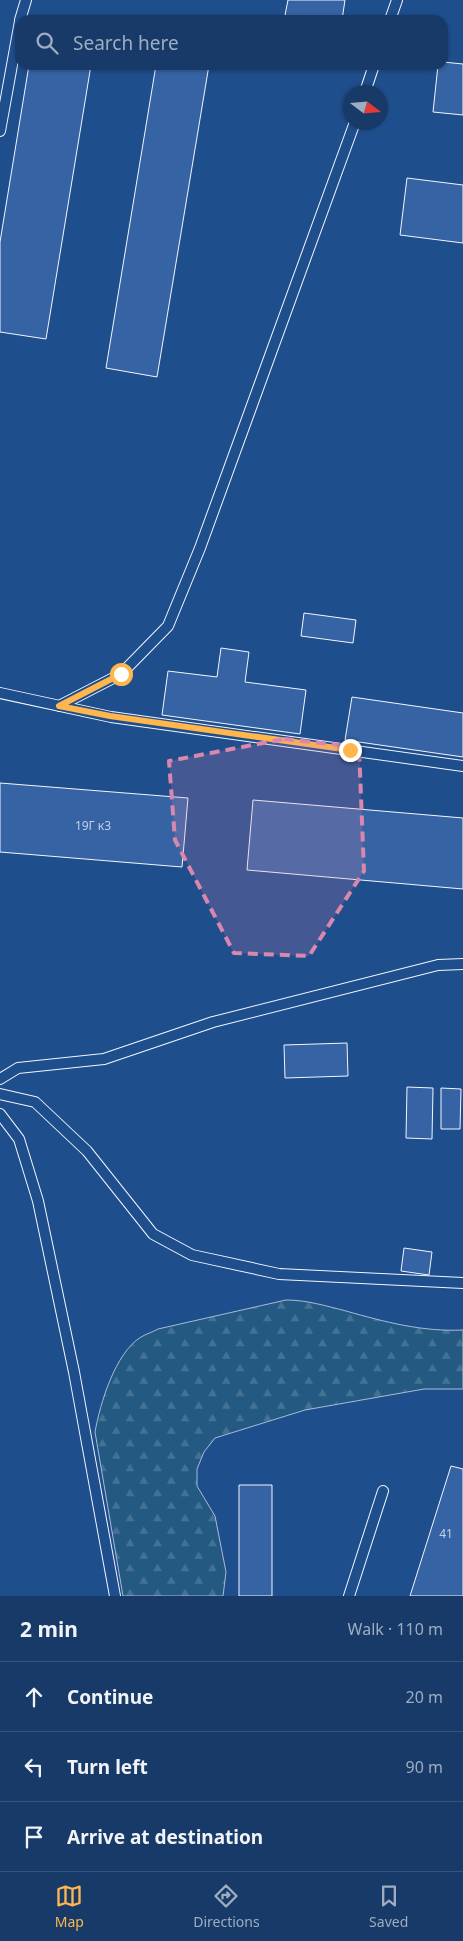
<!DOCTYPE html>
<html lang="en">
<head>
<meta charset="utf-8">
<style>
	:root { --surface:#173a69; --page:#244571; --text:#f1f3f6; --muted:#9eadc0; --line:#36547d; --accent:#ffb74d }
	body { margin:0; font-family:"Noto Sans",sans-serif; background:var(--page); color:var(--text) }
	.compass { position:absolute; left:343px; top:85px; width:45px; height:45px; border-radius:50%; background:var(--surface); box-shadow:0 1px 4px #0004; rotate:106deg }
	.stop { position:absolute; width:15px; height:15px; margin:-11px; border:4px solid #ffb74d; border-radius:50%; background:#fff }
	.stop.end { background:#ffb74d; border-color:#fff; box-shadow:0 1px 5px #0008 }
	.list { margin:0; padding:0; list-style:none }
	h2 { display:flex; justify-content:space-between; align-items:center; height:65px; margin:0; padding:0 20px; font-size:21px }
	h2 small { font-size:16px; font-weight:400; color:var(--muted) }
	.list li { display:grid; grid-template-columns:32px 1fr auto; gap:15px; align-items:center; box-sizing:border-box; height:70px; padding:0 20px; border-top:1px solid var(--line) }
	.list b { display:block; font-size:19px; white-space:nowrap }
	.list em { font-size:16px; font-style:normal; color:var(--muted) }
	.icon { flex:none; width:28px; height:28px; fill:none; stroke:currentColor; stroke-width:2; stroke-linecap:round; stroke-linejoin:round }
	.map { position:relative; flex:none; width:463px; height:1596px; overflow:hidden }
	.search { position:absolute; background:var(--surface); box-shadow:0 1px 4px #0004; left:15px; right:15px; top:15px; height:55px; display:flex; align-items:center; gap:12px; box-sizing:border-box; padding:0 18px; border-radius:15px; color:var(--muted); font-size:19px }
	.sheet { height:275px; background:var(--surface) }
	nav { display:flex; justify-content:space-around; align-items:center; box-sizing:border-box; height:70px; border-top:1px solid var(--line); background:var(--surface); font-size:14px; color:var(--muted) }
	nav a { display:grid; justify-items:center; gap:2px }
	nav .on { color:var(--accent) }
	.map>svg:first-child { display:block }
</style>
</head>
<body>
<div class="map">
<svg width="463" height="1596" viewBox="0 0 463 1596">
	<defs>
		<pattern id="forest-firs" width="22" height="20" patternUnits="userSpaceOnUse" patternTransform="scale(1.25)"><rect width="22" height="20" fill="#245a82"/><path d="M5 1l3.5 6h-7zM16 11l3.5 6h-7z" fill="#447295"/></pattern>
	</defs>
	<rect width="100%" height="100%" fill="#1f4e8c"/>
	<path fill="url(#forest-firs)" stroke="#a8bbd7" d="M286,1300C307,1300 326,1306 346,1311C385,1322 423,1332 463,1330V1389H424L305,1410L215,1438L204,1452L197,1469V1486L215,1516L226,1572L223,1596H123L95,1432C100,1404 115,1353 141,1337C146,1334 153,1332 158,1329Z"/>
	<path fill="#3563a3" stroke="#f2f6ff" d="M288,0H345L342,20H284Z
		M443,62L463,64V115L433,112L438,65H443Z
		M29,65H91L46,339L0,332V242Z
		M156,65H209L157,377L106,368Z
		M407,178L463,185V243L400,235Z
		M304,613L356,620L353,643L301,636Z
		M221,648L249,652L245,682L306,690L300,734L162,715L168,671L217,677Z
		M352,697L463,713V757L345,740Z
		M0,783L188,798L182,867L0,852Z
		M253,800L463,818V889L247,870Z
		M347,1043L348,1076L285,1078L284,1045Z
		M407,1087L433,1088L432,1139L406,1138Z
		M441,1088L461,1089L460,1129H441Z
		M404,1248L432,1252L429,1275L401,1271Z
		M451,1466L463,1469V1596H410Z
		M239,1485H272V1596H239Z"/>
	<g fill="none" stroke-linecap="round" stroke-linejoin="round">
		<defs>
			<path id="service" d="M20,20L26,0
				M390,20L397,0
				M365,92L374,65
				M0,131L20,21
				M0,693L111,717L463,766
				M59,706L121,674L168,626L200,548L355,122
				M0,1079L18,1068L104,1059L213,1022L438,965L463,964
				M0,1094L35,1102L87,1151L153,1234L192,1255L279,1274L463,1283
				M0,1114L19,1139L38,1201L74,1372L115,1596
				M349,1596L383,1491"/>
		</defs>
		<use href="#service" stroke="#f2f6ff" stroke-width="12"/>
		<use href="#service" stroke="#1f4e8c" stroke-width="10"/>
	</g>
	<g fill="none" stroke-linecap="round" stroke-linejoin="round">
		<path stroke="#ffb74d" stroke-width="6" d="M121,674L59,706L110,716L350,750"/>
	</g>
	<path fill="#da87ad" fill-opacity="0.2" stroke="#da87ad" stroke-width="4" stroke-dasharray="10 6" stroke-linejoin="round" d="M284,739L359,747L364,871L309,956L234,953L175,840L169,761Z"/>
	<g text-anchor="middle" dominant-baseline="central" stroke-width="4" stroke-linejoin="round" paint-order="stroke">
		<g font-size="12" fill="#c3d1e8">
			<text x="93" y="825">19Г к3</text>
			<text x="446" y="1533">41</text>
		</g>
	</g>
</svg>
<svg class="compass" viewBox="-18 -18 36 36"><path d="M0-13l5 13h-10z" fill="#e53935"/><path d="M0 13l5-13h-10z" fill="#9eadc0"/></svg>
<div class="stop" style="left:121px;top:674px"></div>
<div class="stop end" style="left:350px;top:750px"></div>
<div class="search"><svg class="icon" aria-label="search" viewBox="0 0 24 24"><circle cx="10" cy="10" r="6"/><path d="M15 15l6 6"/></svg>Search here</div>
</div>
<section class="sheet">
<h2>2 min<small>Walk · 110 m</small></h2>
<ul class="list">
<li><svg class="icon" aria-label="ahead" viewBox="0 0 24 24"><path d="M12 20V5M6 11l6-6 6 6"/></svg><div><b>Continue</b></div><em>20 m</em></li>
<li><svg class="icon" aria-label="left" viewBox="0 0 24 24"><path d="M17 20v-9H6M10 6l-5 5 5 5"/></svg><div><b>Turn left</b></div><em>90 m</em></li>
<li><svg class="icon" aria-label="arrive" viewBox="0 0 24 24"><path d="M6 21V4h12l-3 4 3 4H6"/></svg><div><b>Arrive at destination</b></div></li>
</ul>
</section>
<nav>
<a class="on"><svg class="icon" aria-label="map" viewBox="0 0 24 24"><path d="M3 6l6-2 6 2 6-2v14l-6 2-6-2-6 2zM9 4v14M15 6v14"/></svg>Map</a>
<a><svg class="icon" aria-label="directions" viewBox="0 0 24 24"><path d="M12 3l9 9-9 9-9-9zM9 14v-3h6M13 9l2 2-2 2"/></svg>Directions</a>
<a><svg class="icon" aria-label="saved" viewBox="0 0 24 24"><path d="M7 4h10v16l-5-4-5 4z"/></svg>Saved</a>
</nav>
</body>
</html>
